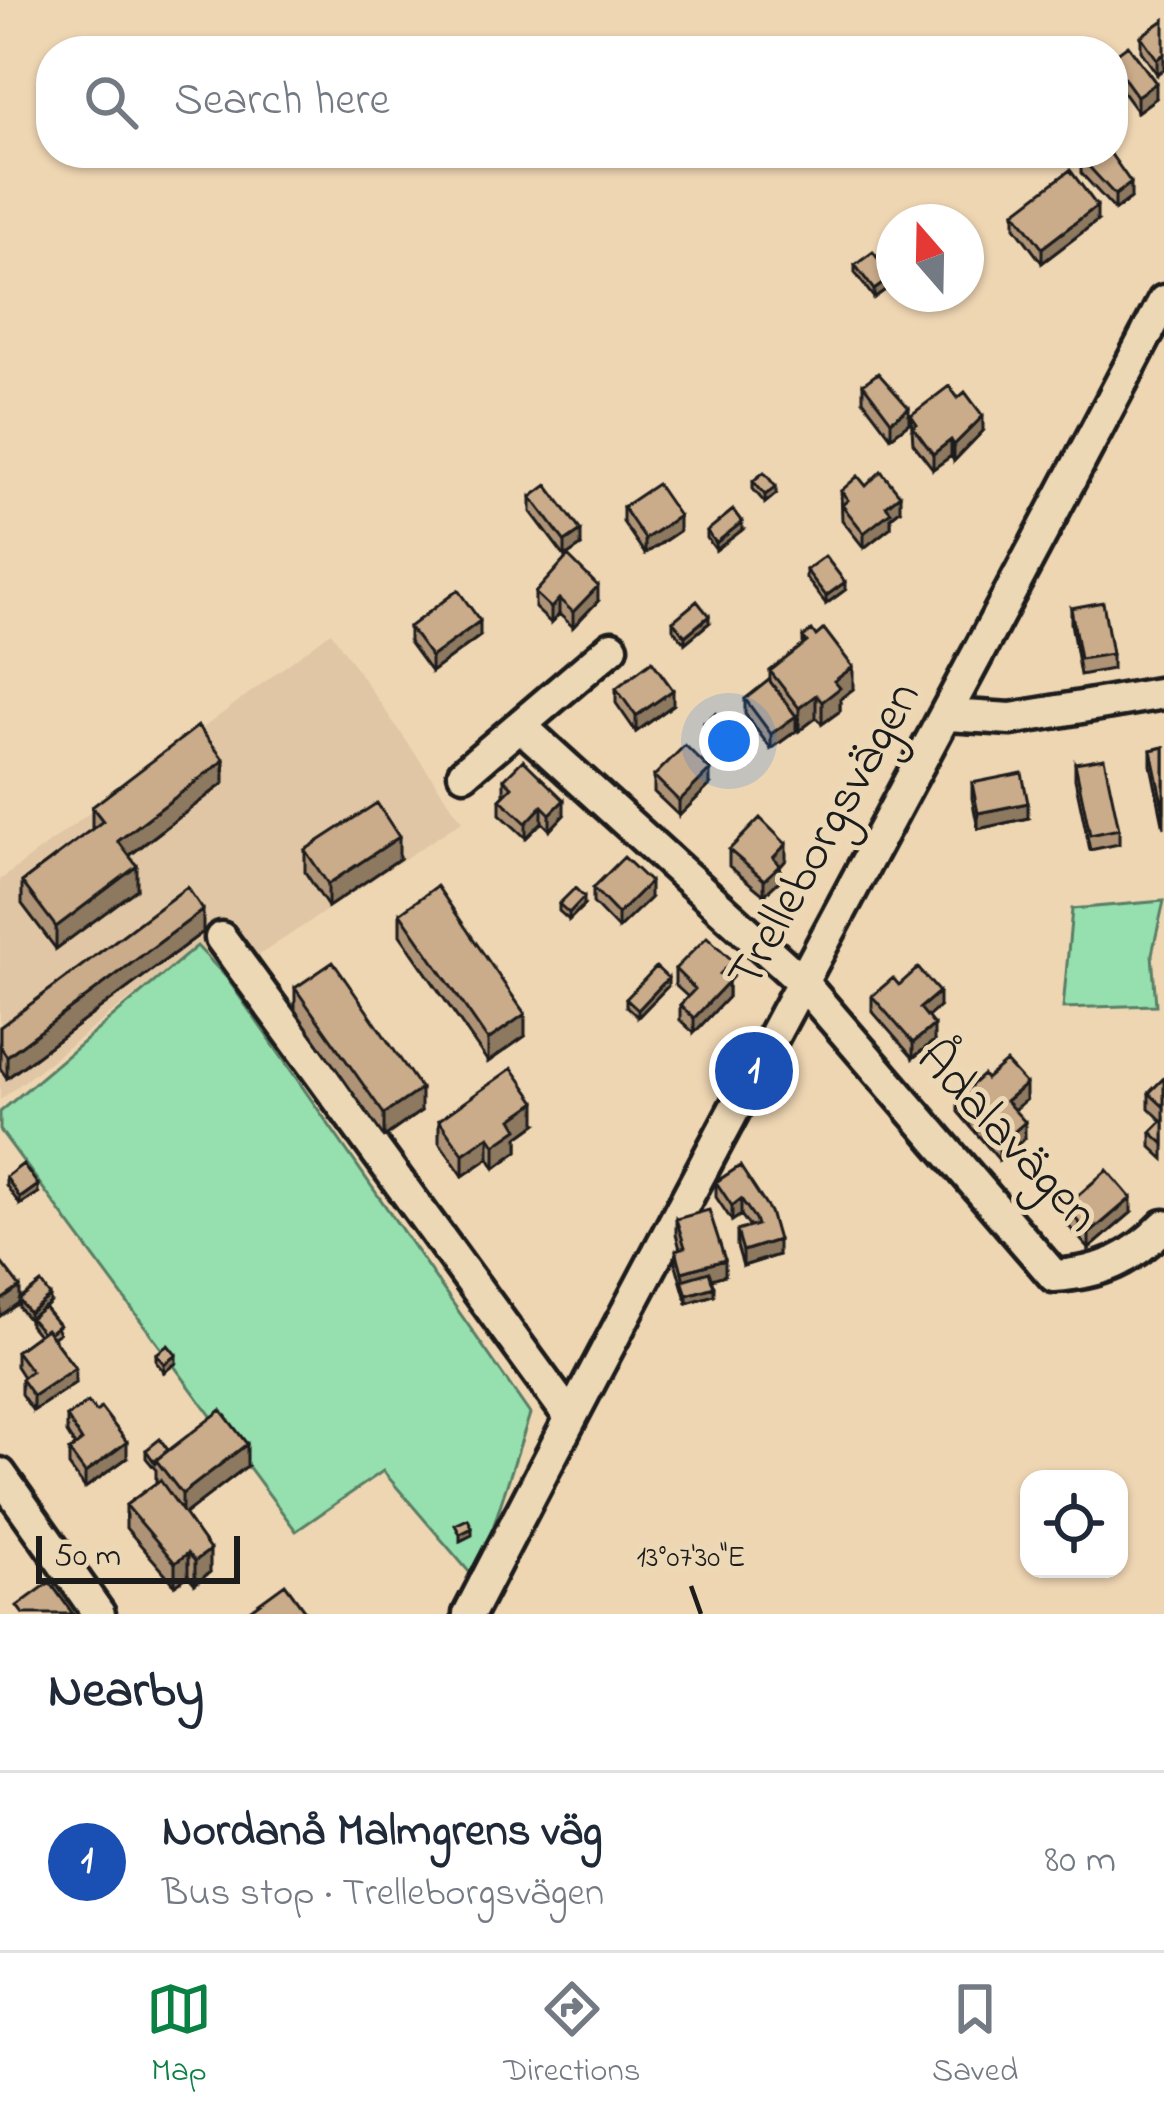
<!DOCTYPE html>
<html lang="en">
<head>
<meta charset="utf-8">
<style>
	:root { --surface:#fff; --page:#f2f2f3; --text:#1f2937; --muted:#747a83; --line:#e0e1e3; --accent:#0b8043 }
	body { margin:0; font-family:"Indie Flower",sans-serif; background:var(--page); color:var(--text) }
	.controls { position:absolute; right:36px; bottom:36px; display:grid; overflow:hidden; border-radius:24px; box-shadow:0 3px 9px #0004 }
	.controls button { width:108px; height:108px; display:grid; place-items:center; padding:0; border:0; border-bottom:3px solid var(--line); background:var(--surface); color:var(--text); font:60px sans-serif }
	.compass { position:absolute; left:876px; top:204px; width:108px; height:108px; border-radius:50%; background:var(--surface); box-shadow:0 3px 9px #0004; rotate:340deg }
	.scale { position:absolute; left:36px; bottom:30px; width:204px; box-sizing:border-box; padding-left:12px; border:6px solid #1c1c1c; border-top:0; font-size:33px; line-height:42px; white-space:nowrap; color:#1c1c1c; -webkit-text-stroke:9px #edd8b6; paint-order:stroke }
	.you { position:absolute; left:729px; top:741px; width:42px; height:42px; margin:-30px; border:9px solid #fff; border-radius:50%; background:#1a73e8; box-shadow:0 0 0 18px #1a73e833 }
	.badge { display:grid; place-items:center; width:78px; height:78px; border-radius:50%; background:var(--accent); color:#fff; font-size:39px; font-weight:700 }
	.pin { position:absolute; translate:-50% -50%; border:6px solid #fff; box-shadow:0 3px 12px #0006 }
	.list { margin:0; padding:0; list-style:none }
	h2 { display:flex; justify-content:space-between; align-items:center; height:156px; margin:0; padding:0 48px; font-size:51px }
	h2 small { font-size:39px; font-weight:400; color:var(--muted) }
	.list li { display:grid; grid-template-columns:78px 1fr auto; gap:36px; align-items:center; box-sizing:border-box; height:180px; padding:0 48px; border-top:3px solid var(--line) }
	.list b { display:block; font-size:45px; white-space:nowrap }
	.list p { margin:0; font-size:39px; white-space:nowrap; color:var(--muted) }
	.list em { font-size:39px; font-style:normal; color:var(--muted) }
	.icon { flex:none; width:66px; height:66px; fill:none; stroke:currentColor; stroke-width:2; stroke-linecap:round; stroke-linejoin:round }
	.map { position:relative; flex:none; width:1164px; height:1614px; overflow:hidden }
	.search { position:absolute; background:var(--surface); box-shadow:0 3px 9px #0004; left:36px; right:36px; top:36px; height:132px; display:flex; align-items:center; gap:30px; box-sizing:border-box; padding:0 42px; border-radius:48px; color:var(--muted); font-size:45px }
	.sheet { height:336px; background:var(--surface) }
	nav { display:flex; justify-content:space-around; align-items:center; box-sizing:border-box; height:168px; border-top:3px solid var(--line); background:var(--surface); font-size:33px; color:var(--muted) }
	nav a { display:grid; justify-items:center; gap:6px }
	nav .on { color:var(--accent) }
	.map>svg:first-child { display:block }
</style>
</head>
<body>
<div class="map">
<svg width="1164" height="1614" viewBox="0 0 1164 1614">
	<rect width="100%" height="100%" fill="#efd6b3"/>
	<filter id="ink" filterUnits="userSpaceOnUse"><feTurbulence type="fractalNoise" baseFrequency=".00833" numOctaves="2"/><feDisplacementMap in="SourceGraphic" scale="24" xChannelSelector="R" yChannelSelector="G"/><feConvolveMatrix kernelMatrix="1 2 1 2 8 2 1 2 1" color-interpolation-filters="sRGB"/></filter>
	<g filter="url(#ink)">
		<path fill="#e0c6a4" d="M331,632L462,821L226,977L197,947L0,1100V880Z"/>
		<path fill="#96dfae" stroke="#597e65" stroke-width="3" d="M1164,901L1152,954L1156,1005L1063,1008L1072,909Z
			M197,946L226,977L530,1414L476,1580L383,1471L296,1531L0,1130V1112Z"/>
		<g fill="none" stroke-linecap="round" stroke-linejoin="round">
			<defs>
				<path id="minor" d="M948,715L1011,719L1164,693
					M522,727L801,981L1054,1276C1101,1273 1131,1260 1164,1226
					M464,773L612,647
					M221,938L570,1417
					M0,1474L99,1614
					M469,1614C696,1173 935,740 1164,301"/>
			</defs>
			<use href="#minor" stroke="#1c1c1c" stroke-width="39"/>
			<use href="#minor" stroke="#edd8b6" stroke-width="30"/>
		</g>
		<path fill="#ae9377" stroke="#1c1c1c" stroke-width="3" d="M1164,20L1157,74L1141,51V36Z
			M1113,56L1156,98L1137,112L1113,79Z
			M1084,153H1110L1131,198L1115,210L1081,173V158L1085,154Z
			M1015,212L1097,221L1042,263L1015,227Z
			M855,265L892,285L874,298L855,273Z
			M863,384L909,423L891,437L863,400Z
			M911,415L983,431L954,461L951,456L933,469L913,443Z
			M753,481L776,494L765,503L753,489Z
			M866,486L900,510L891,517V527L864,548L842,520L841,491Z
			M531,497L581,546L565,557L531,512Z
			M623,507L679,531L645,554L623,522Z
			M742,530L716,550L707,538V531Z
			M806,570L845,590L826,604L806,578Z
			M535,593L598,601L573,627L559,614L551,623L535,608Z
			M1071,608L1112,654V669L1080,675L1071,623Z
			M673,621L709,623L685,643L673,629Z
			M409,627L480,636L431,672L409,642Z
			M803,637L853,689L840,699V711L822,724L816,718L799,731L796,727V731L771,749L745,714V699L770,682V671L803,646Z
			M616,688L673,705L636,732L616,703Z
			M704,723L732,738L721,749L704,731Z
			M1164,747V828L1151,765V750Z
			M1075,763L1119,829V844L1090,850L1075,779Z
			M654,776L710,785L679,816L654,792Z
			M504,779L564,815L550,830L542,822L526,838L500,814V799L504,795Z
			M224,783L129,856L137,889L56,949L22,904V882L92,829V807Z
			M972,783L1028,818L978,829L972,798Z
			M305,850L399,859L328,907L305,872Z
			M729,850L786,860L780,867V880L764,895L729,866Z
			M593,888L650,898L618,929L593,903Z
			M559,904L584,905L569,920L559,911Z
			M400,913L525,1036L488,1062L400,935Z
			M203,932L7,1078L0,1068V1027Z
			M675,969L733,976L728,982V997L694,1033L680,1020V1005L688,997L675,985Z
			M899,985L939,1007L927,1017L934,1041L913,1058L872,1011V996Z
			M668,986L638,1017L626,1006V999Z
			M295,988L421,1111L384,1137L295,1010Z
			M1164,1078V1159L1151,1147V1132L1162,1121L1149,1108V1093Z
			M986,1079L1026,1100L1014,1110L1025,1138L999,1160L958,1112V1097Z
			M439,1120L536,1124L518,1137V1151L495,1168L489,1158L463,1176L439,1142Z
			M740,1166L778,1255L743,1266L737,1246V1231L750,1227L741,1215L732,1221L716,1197V1182Z
			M6,1177L38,1193L20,1205L6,1185Z
			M1065,1207L1131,1213L1089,1249L1065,1222Z
			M676,1219L725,1275L711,1279L714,1295L687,1303L676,1265V1250L680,1249L676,1234Z
			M0,1261L20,1300L50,1303L45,1308L59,1333L53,1337L75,1383L33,1411L21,1394V1379L23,1377L16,1366V1351L38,1335L30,1325V1319L29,1320L19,1308V1303L0,1316Z
			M156,1354L176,1363L164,1372L156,1362Z
			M67,1417L127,1458L85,1488L69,1466V1451L75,1446L67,1433Z
			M146,1450H168L247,1466L184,1514L210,1572L195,1584L188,1576L175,1585L126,1528V1505L156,1483V1470L146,1458Z"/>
		<path fill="#8d7861" stroke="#1c1c1c" stroke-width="3" d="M1164,54V69L1157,74V59Z
			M1156,83V98L1137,112V96Z
			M1131,183V198L1115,210V195Z
			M1097,206V221L1042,263V248Z
			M892,277V285L874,298V290Z
			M909,408V423L891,437V421Z
			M983,416V431L954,461V445Z
			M951,440V456L933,469V454Z
			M776,487V494L765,503V495Z
			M900,495V510L891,517V527L864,548V533L886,506Z
			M679,516V531L645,554V539Z
			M742,522V530L716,550V543Z
			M581,531V546L565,557V542Z
			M845,582V590L826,604V596Z
			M598,586V601L573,627V612Z
			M559,599V614L551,623V608Z
			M709,616V623L685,643V636Z
			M480,621V636L431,672V657Z
			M853,667V689L840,699V711L822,724V702L834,681Z
			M673,690V705L636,732V716Z
			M816,695V718L799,731V708Z
			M796,716V731L771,749V734Z
			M732,731V738L721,749V741Z
			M224,760V783L118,864V841Z
			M710,770V785L679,816V801Z
			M564,800V815L550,830V814Z
			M1028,803V818L978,829V813Z
			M542,806V822L526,838V823Z
			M399,837V859L328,907V884Z
			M786,844V860L780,867V880L764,895V880L773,858Z
			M137,866V889L56,949V927Z
			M650,882V898L618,929V914Z
			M584,897V905L569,920V913Z
			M203,910V932L7,1078V1056Z
			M733,961V976L720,989V974Z
			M668,978V986L638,1017V1010Z
			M728,982V997L694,1033V1018Z
			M939,992V1007L920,1024V1008Z
			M525,1014V1036L488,1062V1040Z
			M934,1025V1041L913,1058V1043Z
			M1026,1084V1100L1006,1116V1101Z
			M421,1089V1111L384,1137V1114Z
			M536,1102V1124L518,1137V1151L495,1168V1145L512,1119Z
			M1025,1122V1138L999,1160V1145Z
			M489,1136V1158L463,1176V1154Z
			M38,1185V1193L20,1205V1198Z
			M1131,1198V1213L1089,1249V1234Z
			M741,1199V1215L732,1221V1206Z
			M778,1240V1255L743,1266V1251Z
			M725,1260V1275L685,1287L682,1272Z
			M20,1287V1302L0,1316V1301Z
			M714,1287V1295L687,1303V1295Z
			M50,1296V1303L29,1320V1313Z
			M176,1355V1363L164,1372V1364Z
			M75,1368V1383L33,1411V1396Z
			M127,1442V1458L85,1488V1473Z
			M247,1444V1466L182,1516V1494Z
			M472,1528V1535L460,1541V1534Z
			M210,1550V1572L195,1584V1561Z
			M188,1553V1576L175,1585V1563Z"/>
		<path fill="#caab8a" stroke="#1c1c1c" stroke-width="3" d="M1164,20V54L1157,59L1141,36Z
			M1128,45L1156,83L1137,96L1113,63V56Z
			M1087,153H1110L1131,183L1115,195L1081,158Z
			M1070,170L1097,206L1042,248L1015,212Z
			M873,252L892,277L874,290L855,265Z
			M878,373L909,408L891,421L863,384Z
			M949,386L958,398L965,392L983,416L954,445L951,440L933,454L913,427L917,424L911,415Z
			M881,471L900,495L886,506L891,512L864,533L842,505L848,500L841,491L858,476L866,486Z
			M764,472L776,487L765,495L753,481Z
			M657,484L679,516L645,539L623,507Z
			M547,485L581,531L565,542L531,497Z
			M733,510L742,522L716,543L707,531Z
			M568,556L598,586L573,612L559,599L551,608L535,593Z
			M825,556L845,582L826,596L806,570Z
			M458,590L480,621L431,657L409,627Z
			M697,601L709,616L685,636L673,621Z
			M1103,602L1112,654L1080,659L1071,608Z
			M824,629L853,667L834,681L840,688L822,702L816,695L799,708L770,671L807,642L803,637L812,630L816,636Z
			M652,661L673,690L636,716L616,688Z
			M769,680L796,716L771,734L745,699Z
			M715,713L732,731L721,741L704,723Z
			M198,726L224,760L118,841L137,866L56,927L22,882L103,821L92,807Z
			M685,745L710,770L679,801L654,776Z
			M1164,747V813L1151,750Z
			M1104,758L1119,829L1090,835L1075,763Z
			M523,760L564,800L550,814L542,806L526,823L500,799L512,787L504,779Z
			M1022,773L1028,803L978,813L972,783Z
			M377,803L399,837L328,884L305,850Z
			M760,818L786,844L773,858L780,865L764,880L729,850Z
			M624,857L650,882L618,914L593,888Z
			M437,886L525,1014L488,1040L400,913Z
			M187,887L203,910L7,1056L0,1046V1027Z
			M575,888L584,897L569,913L559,904Z
			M707,937L733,961L720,974L728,982L694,1018L680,1005L695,989L675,969Z
			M333,962L421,1089L384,1114L295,988Z
			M656,967L668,978L638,1010L626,999Z
			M918,968L939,992L920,1008L934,1025L913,1043L872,996L893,978L899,985Z
			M1006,1062L1026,1084L1006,1101L1025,1122L999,1145L958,1097L983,1075L986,1079Z
			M512,1068L536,1102L512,1119L518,1129L495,1145L489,1136L463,1154L439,1120Z
			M1164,1078V1107L1149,1093Z
			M1164,1119V1144L1151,1132Z
			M23,1164L38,1185L20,1198L6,1177Z
			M740,1166L770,1212L778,1240L743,1251L737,1231L757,1225L755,1219L741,1199L732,1206L716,1182Z
			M1107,1170L1131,1198L1089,1234L1065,1207Z
			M709,1210L725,1260L682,1272L676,1250L685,1247L676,1219Z
			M0,1261L20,1287L0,1301Z
			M709,1272L714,1287L687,1295L682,1280Z
			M41,1283L50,1296L29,1313L19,1300Z
			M44,1307L59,1325L49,1333L46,1329L42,1332L30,1318Z
			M46,1329L75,1368L33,1396L21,1379L31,1371L16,1351Z
			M168,1345L176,1355L164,1364L156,1354Z
			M88,1402L96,1412L101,1408L127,1442L85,1473L69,1451L82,1441L67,1417Z
			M221,1410L247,1444L182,1494L156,1460Z
			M160,1439L168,1450L156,1460L155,1463L146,1450Z
			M160,1480L210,1550L195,1561L188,1553L175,1563L126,1505Z
			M468,1519L472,1528L460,1534L455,1525Z
			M50,1582L73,1614H23L17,1606Z
			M285,1584L307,1614H244Z"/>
	</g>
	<path fill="none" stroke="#1c1c1c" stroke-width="4.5" d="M691,1586L701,1614"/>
	<g text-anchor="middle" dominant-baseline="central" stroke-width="10" stroke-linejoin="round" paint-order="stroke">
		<g font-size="51" fill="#1c1c1c" stroke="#edd8b6">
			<text transform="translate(826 836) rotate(-61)">Trelleborgsvägen</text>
			<text transform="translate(1006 1138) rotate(47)">Ådalavägen</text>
		</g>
	</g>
	<g font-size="30" text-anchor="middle" fill="#1c1c1c" stroke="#edd8b6" stroke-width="10" stroke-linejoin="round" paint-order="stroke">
		<text x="691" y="1566">13°07'30"E</text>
	</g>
</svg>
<div class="controls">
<button><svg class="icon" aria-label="locate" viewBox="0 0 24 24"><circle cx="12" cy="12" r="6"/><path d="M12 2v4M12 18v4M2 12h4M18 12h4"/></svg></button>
</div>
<svg class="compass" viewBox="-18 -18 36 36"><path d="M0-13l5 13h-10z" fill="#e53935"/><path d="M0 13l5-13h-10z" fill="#747a83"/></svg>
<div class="scale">50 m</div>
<div class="you"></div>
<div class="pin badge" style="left:754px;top:1071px;background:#1a4fb4">1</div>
<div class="search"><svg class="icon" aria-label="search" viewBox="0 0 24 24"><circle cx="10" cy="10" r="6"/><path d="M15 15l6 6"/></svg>Search here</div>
</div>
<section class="sheet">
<h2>Nearby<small></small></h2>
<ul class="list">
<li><span class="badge" style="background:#1a4fb4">1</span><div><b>Nordanå Malmgrens väg</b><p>Bus stop · Trelleborgsvägen</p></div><em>80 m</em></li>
</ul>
</section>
<nav>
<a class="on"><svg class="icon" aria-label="map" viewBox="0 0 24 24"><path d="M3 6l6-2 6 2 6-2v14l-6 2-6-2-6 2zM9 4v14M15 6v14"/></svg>Map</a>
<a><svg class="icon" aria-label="directions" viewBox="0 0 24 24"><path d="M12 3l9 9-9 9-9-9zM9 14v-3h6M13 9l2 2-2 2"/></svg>Directions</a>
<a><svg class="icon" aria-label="saved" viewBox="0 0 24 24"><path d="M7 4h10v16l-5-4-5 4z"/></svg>Saved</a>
</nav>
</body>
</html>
